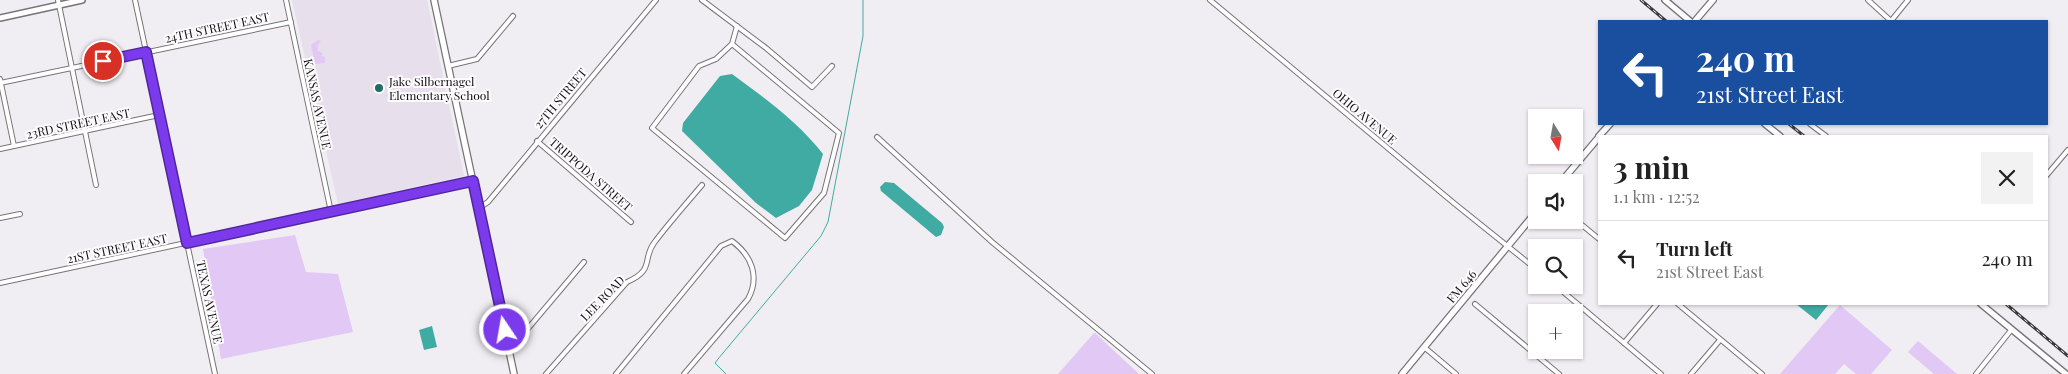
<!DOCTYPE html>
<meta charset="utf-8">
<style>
body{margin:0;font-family:"Playfair Display",serif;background:#f2f2f2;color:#222;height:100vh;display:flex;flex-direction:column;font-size:19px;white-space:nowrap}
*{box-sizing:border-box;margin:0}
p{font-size:16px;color:#767676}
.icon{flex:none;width:28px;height:28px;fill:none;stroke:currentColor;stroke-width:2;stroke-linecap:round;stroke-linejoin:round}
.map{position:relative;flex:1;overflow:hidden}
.side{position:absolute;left:1598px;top:135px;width:450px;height:170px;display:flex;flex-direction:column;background:#fff;border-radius:0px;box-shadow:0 1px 4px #0004}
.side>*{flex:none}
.top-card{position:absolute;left:1598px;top:20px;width:450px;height:105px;border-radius:0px;box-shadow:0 1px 4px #0004;background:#1a4fa0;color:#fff;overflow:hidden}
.needle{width:32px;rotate:169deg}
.buttons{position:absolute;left:1528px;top:109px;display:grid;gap:10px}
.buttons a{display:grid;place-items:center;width:55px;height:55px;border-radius:0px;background:#fff;box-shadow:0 1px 4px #0004;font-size:25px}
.pin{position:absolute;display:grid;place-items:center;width:42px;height:42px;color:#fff;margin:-21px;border:2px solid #fff;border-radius:50%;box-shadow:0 1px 5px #0007}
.me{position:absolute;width:55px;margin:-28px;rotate:348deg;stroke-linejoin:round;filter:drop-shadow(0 0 4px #0008)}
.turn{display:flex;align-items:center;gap:18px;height:105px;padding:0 15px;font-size:22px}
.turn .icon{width:65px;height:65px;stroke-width:2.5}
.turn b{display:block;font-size:35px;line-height:42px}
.round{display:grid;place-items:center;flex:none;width:52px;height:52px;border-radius:0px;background:#f2f2f2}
.summary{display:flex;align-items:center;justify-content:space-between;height:85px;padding:0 15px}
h1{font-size:30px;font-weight:700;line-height:38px}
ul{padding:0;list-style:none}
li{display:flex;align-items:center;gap:15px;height:75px;padding:0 15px;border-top:1px solid #e0e0e0}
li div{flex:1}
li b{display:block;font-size:19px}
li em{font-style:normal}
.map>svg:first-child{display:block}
.built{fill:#e7e0ec}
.green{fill:#e2c8f5}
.water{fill:#40aba3}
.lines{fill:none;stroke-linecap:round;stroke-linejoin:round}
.stream{stroke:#40aba3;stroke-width:1}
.minor-casing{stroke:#767478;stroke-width:6}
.tertiary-casing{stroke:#767478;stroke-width:8}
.secondary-casing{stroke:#767478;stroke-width:8}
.minor{stroke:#fff;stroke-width:4}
.tertiary{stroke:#fff;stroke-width:5}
.secondary{stroke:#fff;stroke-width:5.5}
.rail-casing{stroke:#3a393b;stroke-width:3}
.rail{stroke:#fefcfe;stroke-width:1;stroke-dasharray:4;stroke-linecap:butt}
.route-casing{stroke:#51269a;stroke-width:12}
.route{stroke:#7c3aed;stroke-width:9}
.poi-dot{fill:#216b66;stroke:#fefcfe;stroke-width:2}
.labels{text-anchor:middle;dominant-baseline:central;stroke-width:4;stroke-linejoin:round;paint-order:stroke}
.street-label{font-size:12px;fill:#0e0d0f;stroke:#fefcfe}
.poi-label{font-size:12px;fill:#0e0d0f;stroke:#fefcfe;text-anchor:start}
</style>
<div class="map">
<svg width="2068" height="374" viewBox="0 0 2068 374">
<rect width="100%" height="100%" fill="#f1eef3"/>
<polygon class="built" points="292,0 427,0 464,176 338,204"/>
<g class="green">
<polygon points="318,40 321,41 318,45 318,51 323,53 321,56 325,57 325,63 315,64 311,45"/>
<polygon points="295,235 306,272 338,274 353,332 221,359 203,249"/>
<polygon points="1840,305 1892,350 1871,374 1856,374 1844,364 1835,374 1780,374"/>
<polygon points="1094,333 1095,333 1139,374 1058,374"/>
<polygon points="1918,341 1957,374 1934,374 1908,352"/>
</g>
<g class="water">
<path d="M732 74C766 99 797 121 823 154L812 190 799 206 776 218 756 203 682 131 683 123 720 76Z"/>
<polygon points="885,182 894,183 942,223 944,227 941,235 936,237 881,191 880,187"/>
<polygon points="1796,304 1829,304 1816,320"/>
<polygon points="432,326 437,347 424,350 419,330"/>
</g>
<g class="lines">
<polyline class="stream" points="726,374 715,363 718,359 821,236 828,222 863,36 863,0"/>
<g class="minor-casing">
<g id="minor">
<polyline points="58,0 96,185"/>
<polyline points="135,0 215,374"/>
<polyline points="286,0 331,212"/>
<polyline points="702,0 766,48 812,87 832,66"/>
<polyline points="1210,0 1455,204 1536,269"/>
<polyline points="1868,0 1891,21"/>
<polyline points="1891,21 1908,0"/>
<polyline points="732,44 716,59 699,66 652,128 785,238 824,193 839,133 732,44 737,26"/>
<polyline points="448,66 477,59 513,16"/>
<polyline points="0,79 14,146"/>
<polyline points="0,83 291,22"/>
<polyline points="1810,124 1826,136"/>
<polyline points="877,137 992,242 1152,374"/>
<polyline points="537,141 631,222"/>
<polyline points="0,149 159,115"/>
<polyline points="2046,176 2068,150"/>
<polyline points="479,208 488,202 656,0"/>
<polyline points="0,218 20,214"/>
<polyline points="1576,220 1599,239"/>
<polyline points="0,283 473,181"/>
<polyline points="1555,285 1661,374"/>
<polyline points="1475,304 1559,374"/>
<polyline points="1678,304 1762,374"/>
<polyline points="1624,343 1657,304"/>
<polyline points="1424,347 1456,374"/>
<polyline points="509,351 584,262"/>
<path d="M546 374 627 282C655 270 642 259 654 243 669 223 686 204 702 185"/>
<path d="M616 374 721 246 732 241C752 256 760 277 748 299L684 374"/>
<polyline points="1691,374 1720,340"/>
<polyline points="1976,374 2012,329"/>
</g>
</g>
<g class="tertiary-casing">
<g id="tertiary">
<polyline points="1665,0 1690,21"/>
<polyline points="0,18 82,0"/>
<polyline points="1765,124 1780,136"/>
<polyline points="1981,304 2066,374"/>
</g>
</g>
<g class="secondary-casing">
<g id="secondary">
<polyline points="434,0 514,374"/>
<polyline points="1695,21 1713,0"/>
<polyline points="1599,136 1610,124"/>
<polyline points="1561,182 1599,137"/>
<polyline points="1402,374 1536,212"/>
</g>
</g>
<use href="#minor" class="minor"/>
<use href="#tertiary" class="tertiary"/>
<use href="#secondary" class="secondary"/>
<g class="rail-casing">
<g id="rail">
<polyline points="1641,0 1666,21"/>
<polyline points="1789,124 1804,136"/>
<polyline points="2006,304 2068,356"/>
</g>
</g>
<use href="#rail" class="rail"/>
</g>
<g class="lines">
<g class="route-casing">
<polyline id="route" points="103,61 146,52 187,243 473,181 505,330"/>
</g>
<use href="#route" class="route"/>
</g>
<circle class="poi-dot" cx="379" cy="88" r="5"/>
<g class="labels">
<g class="street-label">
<text transform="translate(217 27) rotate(-12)">24TH STREET EAST</text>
<text transform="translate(560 98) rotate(-50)">27TH STREET</text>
<text transform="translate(318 104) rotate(78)">KANSAS AVENUE</text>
<text transform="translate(1365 116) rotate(40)">OHIO AVENUE</text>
<text transform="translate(78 123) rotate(-12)">23RD STREET EAST</text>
<text transform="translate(591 174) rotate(41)">TRIPPODA STREET</text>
<text transform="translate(117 248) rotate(-12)">21ST STREET EAST</text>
<text transform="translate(1461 286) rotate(-50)">FM 646</text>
<text transform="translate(602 298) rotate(-46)">LEE ROAD</text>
<text transform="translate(210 302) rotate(78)">TEXAS AVENUE</text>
</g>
<g class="poi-label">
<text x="389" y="81">Jake Silbernagel<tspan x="389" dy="14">Elementary School</tspan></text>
</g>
</g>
</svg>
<div class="buttons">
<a><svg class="needle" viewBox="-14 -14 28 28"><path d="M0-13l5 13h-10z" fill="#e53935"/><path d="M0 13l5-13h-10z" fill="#767676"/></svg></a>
<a><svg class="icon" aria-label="sound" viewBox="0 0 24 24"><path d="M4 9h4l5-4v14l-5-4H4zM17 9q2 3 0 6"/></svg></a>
<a><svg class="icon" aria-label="search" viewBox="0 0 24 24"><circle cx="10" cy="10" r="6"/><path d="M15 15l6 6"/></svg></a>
<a>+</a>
</div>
<div class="pin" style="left:103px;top:61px;background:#d93025"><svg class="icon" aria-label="arrive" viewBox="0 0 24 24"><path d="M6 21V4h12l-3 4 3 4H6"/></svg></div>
<svg class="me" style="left:505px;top:330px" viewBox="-20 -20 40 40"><circle r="17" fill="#7c3aed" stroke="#fff" stroke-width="3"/><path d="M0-11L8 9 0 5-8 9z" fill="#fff"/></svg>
<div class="top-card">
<div class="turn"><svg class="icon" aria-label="left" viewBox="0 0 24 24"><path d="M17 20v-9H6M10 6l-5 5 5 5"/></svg><div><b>240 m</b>21st Street East</div></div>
</div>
<section class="side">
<div class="summary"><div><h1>3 min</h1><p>1.1 km · 12:52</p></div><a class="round"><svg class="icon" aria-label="close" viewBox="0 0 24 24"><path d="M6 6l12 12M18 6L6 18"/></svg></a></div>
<ul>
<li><svg class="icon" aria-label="left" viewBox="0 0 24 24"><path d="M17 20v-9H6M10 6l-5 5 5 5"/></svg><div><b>Turn left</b><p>21st Street East</p></div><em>240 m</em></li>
</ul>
</section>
</div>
